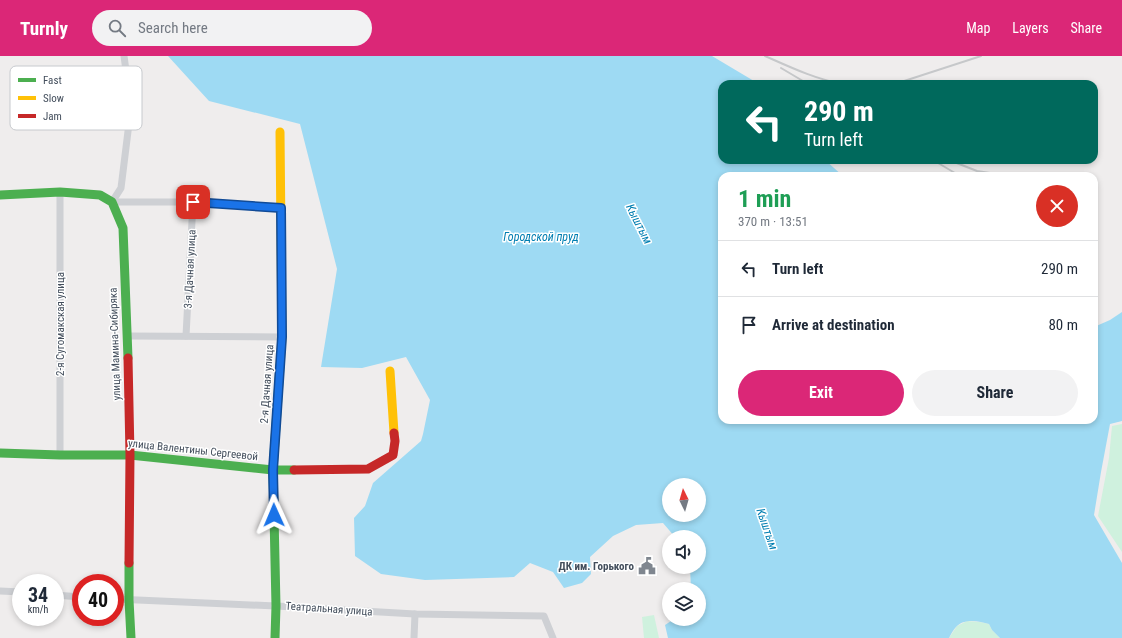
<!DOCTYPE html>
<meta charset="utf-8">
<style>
body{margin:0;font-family:"Roboto Condensed",sans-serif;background:#f2f2f3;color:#1f2937;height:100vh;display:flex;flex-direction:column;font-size:15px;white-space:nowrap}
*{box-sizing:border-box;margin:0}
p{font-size:13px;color:#747a83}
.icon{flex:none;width:22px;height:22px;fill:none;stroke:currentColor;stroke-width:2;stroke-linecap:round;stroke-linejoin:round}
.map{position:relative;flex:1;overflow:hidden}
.details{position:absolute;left:718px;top:116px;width:380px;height:252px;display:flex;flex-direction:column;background:#fff;border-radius:12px;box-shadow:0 2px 6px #0003}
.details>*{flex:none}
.top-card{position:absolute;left:718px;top:24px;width:380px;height:84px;border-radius:12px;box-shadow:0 2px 6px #0003;background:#00695c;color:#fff;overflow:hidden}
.needle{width:26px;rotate:355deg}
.fabs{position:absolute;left:662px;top:422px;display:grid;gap:8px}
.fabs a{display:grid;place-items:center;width:44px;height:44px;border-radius:50%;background:#fff;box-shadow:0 2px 6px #0003;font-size:20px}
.speed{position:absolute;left:12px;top:518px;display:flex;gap:8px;font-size:20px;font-weight:700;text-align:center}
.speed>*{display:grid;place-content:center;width:52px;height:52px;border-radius:50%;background:#fff;box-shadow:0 2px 6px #0003;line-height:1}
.speed small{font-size:10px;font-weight:400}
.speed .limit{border:6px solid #d22;background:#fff;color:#111}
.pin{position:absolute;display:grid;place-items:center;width:34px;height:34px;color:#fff;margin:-17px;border-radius:8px;box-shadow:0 2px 6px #0006}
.me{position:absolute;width:44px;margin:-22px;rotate:359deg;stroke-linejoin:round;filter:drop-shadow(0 0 3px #0008)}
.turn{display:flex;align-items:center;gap:14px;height:84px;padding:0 20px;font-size:18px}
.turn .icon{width:52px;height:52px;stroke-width:2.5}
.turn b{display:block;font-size:28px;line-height:34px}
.round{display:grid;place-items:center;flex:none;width:42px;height:42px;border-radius:21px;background:#f2f2f3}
.headline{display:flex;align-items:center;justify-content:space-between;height:68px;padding:0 20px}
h1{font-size:24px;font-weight:700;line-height:30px;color:#1e9e55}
.primary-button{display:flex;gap:8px;margin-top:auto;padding:8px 20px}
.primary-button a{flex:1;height:46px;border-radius:24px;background:#db2777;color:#fff;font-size:16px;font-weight:700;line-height:46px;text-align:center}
.primary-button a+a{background:#f2f2f3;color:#1f2937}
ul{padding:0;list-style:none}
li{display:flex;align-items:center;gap:12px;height:56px;padding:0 20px;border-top:1px solid #e0e1e3}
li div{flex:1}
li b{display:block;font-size:15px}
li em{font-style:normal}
header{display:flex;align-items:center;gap:24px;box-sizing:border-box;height:56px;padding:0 20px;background:#db2777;color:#fff}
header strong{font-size:19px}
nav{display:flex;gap:22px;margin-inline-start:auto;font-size:14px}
.search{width:280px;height:36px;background:#f2f2f3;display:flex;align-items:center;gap:10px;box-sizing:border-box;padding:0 14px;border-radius:22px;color:#747a83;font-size:15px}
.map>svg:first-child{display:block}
.green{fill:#cff1de}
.water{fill:#9edaf3;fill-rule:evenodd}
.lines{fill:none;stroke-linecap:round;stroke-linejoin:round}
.street{stroke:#ced0d4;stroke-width:7}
.fast{stroke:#4caf50;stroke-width:9}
.slow{stroke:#ffc107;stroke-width:9}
.jam{stroke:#c62828;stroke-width:9}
.rail{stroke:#c6c8ca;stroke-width:2}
.route-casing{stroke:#114b97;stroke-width:10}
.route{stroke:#1a73e8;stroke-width:7}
.labels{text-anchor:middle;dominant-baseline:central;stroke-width:3;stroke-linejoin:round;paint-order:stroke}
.street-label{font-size:11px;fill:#434e5c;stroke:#fff}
.poi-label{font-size:11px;font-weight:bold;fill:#434e5c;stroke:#fff;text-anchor:end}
.water-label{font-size:12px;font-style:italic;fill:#007eb1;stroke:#fff}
.key{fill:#fff;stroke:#c7cace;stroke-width:1}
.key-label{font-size:11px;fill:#434e5c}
</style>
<header>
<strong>Turnly</strong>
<div class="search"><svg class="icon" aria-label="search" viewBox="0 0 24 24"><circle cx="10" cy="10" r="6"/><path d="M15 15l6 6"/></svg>Search here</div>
<nav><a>Map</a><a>Layers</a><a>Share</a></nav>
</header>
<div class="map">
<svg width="1122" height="582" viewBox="0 0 1122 582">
<rect width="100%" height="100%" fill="#efeded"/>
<g class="green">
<polygon points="1122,368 1122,496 1098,460 1109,402 1112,370"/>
<polygon points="654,559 659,582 644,582 642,561"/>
<polygon points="967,565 980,566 989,568 992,574 1000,582 949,582 957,570"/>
</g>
<path class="water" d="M168 0H712L759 28H722V104H825L843 120H722V364H1094V271L1110 264 1122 256V365L1110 368 1101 416 1094 459 1122 507V582H1000L992 574 989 568C979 565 964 562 956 571 953 574 951 578 949 582H668L665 569 674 563H699V533H691L690 511H699V481H675L663 467 636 469 613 480 590 501 591 518 582 527 564 532 553 516 530 507 514 521 425 524 381 518 355 500 354 462 365 450 373 427 421 385 423 378 430 344 406 301 362 312 321 311 337 213 300 68 209 45ZM669 429H699V459H669Z"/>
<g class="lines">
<g class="street">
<polyline points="60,136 60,399"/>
<polyline points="112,146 193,146 281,152"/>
<polyline points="112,146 121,132 131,51 124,0"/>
<polyline points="128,280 282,281"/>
<polyline points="186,280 193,146"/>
<polyline points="0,535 21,536"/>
<polyline points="55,539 81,541"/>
<polyline points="115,543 276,550 415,558 544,560 553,582"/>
<polyline points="414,582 415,558"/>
</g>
<g class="fast">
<polyline points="0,139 60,136 100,139 112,146 123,172 128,302"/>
<polyline points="0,397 60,399 130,399 273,414 294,414"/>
<polyline points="129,507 129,544 131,582"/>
<polyline points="275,582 276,550 273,414 280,310"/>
</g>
<g class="slow">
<polyline points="280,76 282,281 280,310"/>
<polyline points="390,315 394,377"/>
</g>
<g class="jam">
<polyline points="128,302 130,399 129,507"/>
<polyline points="294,414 368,413 393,399 395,385 394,377"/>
</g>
<g class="rail">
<path d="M765 0C790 11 815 23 842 28"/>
<polyline points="781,12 808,28"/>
<polyline points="885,28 898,27 981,0"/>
<polyline points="933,104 960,120"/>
<polyline points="949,104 977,115 990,117"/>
</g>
</g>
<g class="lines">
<g class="route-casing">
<polyline id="route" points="193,146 281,152 282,281 273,414 274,459"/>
</g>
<use href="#route" class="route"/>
</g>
<defs>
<g id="civic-bare" transform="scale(1.38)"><path d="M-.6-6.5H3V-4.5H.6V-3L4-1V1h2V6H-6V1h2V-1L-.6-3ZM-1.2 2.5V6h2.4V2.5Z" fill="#7f868f" stroke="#fff" stroke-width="2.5" paint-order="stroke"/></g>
</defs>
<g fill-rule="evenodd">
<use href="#civic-bare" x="647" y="510"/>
</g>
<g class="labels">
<g class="street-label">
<text transform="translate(190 213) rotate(-87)">3-я Дачная улица</text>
<text transform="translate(60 268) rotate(-90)">2-я Сугомакская улица</text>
<text transform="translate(115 288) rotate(-92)">улица Мамина-Сибиряка</text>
<text transform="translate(267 328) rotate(-86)">2-я Дачная улица</text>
<text transform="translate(193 394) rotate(6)">улица Валентины Сергеевой</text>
<text transform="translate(329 553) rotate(4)">Театральная улица</text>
</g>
<g class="poi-label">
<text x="634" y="510">ДК им. Горького</text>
</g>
<g class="water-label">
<text transform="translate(639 168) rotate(63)">Кыштым</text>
<text x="541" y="181">Городской пруд</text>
<text transform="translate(767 473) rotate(71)">Кыштым</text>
</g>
</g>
<rect x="10" y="10" width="132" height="64" rx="6" class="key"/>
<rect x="18" y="22" width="18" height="4" fill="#4caf50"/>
<rect x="18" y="40" width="18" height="4" fill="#ffc107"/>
<rect x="18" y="58" width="18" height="4" fill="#c62828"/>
<g class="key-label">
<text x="43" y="28">Fast</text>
<text x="43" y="46">Slow</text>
<text x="43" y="64">Jam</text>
</g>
</svg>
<div class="fabs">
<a><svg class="needle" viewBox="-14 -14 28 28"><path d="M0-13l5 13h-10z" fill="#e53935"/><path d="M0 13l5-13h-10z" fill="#747a83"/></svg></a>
<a><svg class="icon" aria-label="sound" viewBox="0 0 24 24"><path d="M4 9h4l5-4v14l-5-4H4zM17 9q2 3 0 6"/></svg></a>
<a><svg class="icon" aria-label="layers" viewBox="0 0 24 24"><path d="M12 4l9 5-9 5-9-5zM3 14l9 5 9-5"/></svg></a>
</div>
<div class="speed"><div>34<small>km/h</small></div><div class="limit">40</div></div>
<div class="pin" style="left:193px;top:146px;background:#d93025"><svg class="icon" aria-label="arrive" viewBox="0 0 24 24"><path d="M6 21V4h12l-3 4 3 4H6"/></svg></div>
<svg class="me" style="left:274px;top:459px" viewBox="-20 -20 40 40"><path d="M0-17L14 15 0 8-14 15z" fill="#1a73e8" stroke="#fff" stroke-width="4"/></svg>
<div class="top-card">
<div class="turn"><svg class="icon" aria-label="left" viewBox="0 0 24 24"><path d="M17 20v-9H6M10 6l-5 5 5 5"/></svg><div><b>290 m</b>Turn left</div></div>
</div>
<section class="details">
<div class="headline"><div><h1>1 min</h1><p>370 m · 13:51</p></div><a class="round" style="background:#d93025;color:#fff"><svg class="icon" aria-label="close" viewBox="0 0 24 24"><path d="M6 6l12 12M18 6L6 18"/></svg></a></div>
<ul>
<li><svg class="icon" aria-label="left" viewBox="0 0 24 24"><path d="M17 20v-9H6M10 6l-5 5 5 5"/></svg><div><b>Turn left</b></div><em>290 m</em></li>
<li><svg class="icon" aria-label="arrive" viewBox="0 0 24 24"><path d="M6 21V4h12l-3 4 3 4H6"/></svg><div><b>Arrive at destination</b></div><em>80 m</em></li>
</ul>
<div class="primary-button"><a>Exit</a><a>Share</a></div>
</section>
</div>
